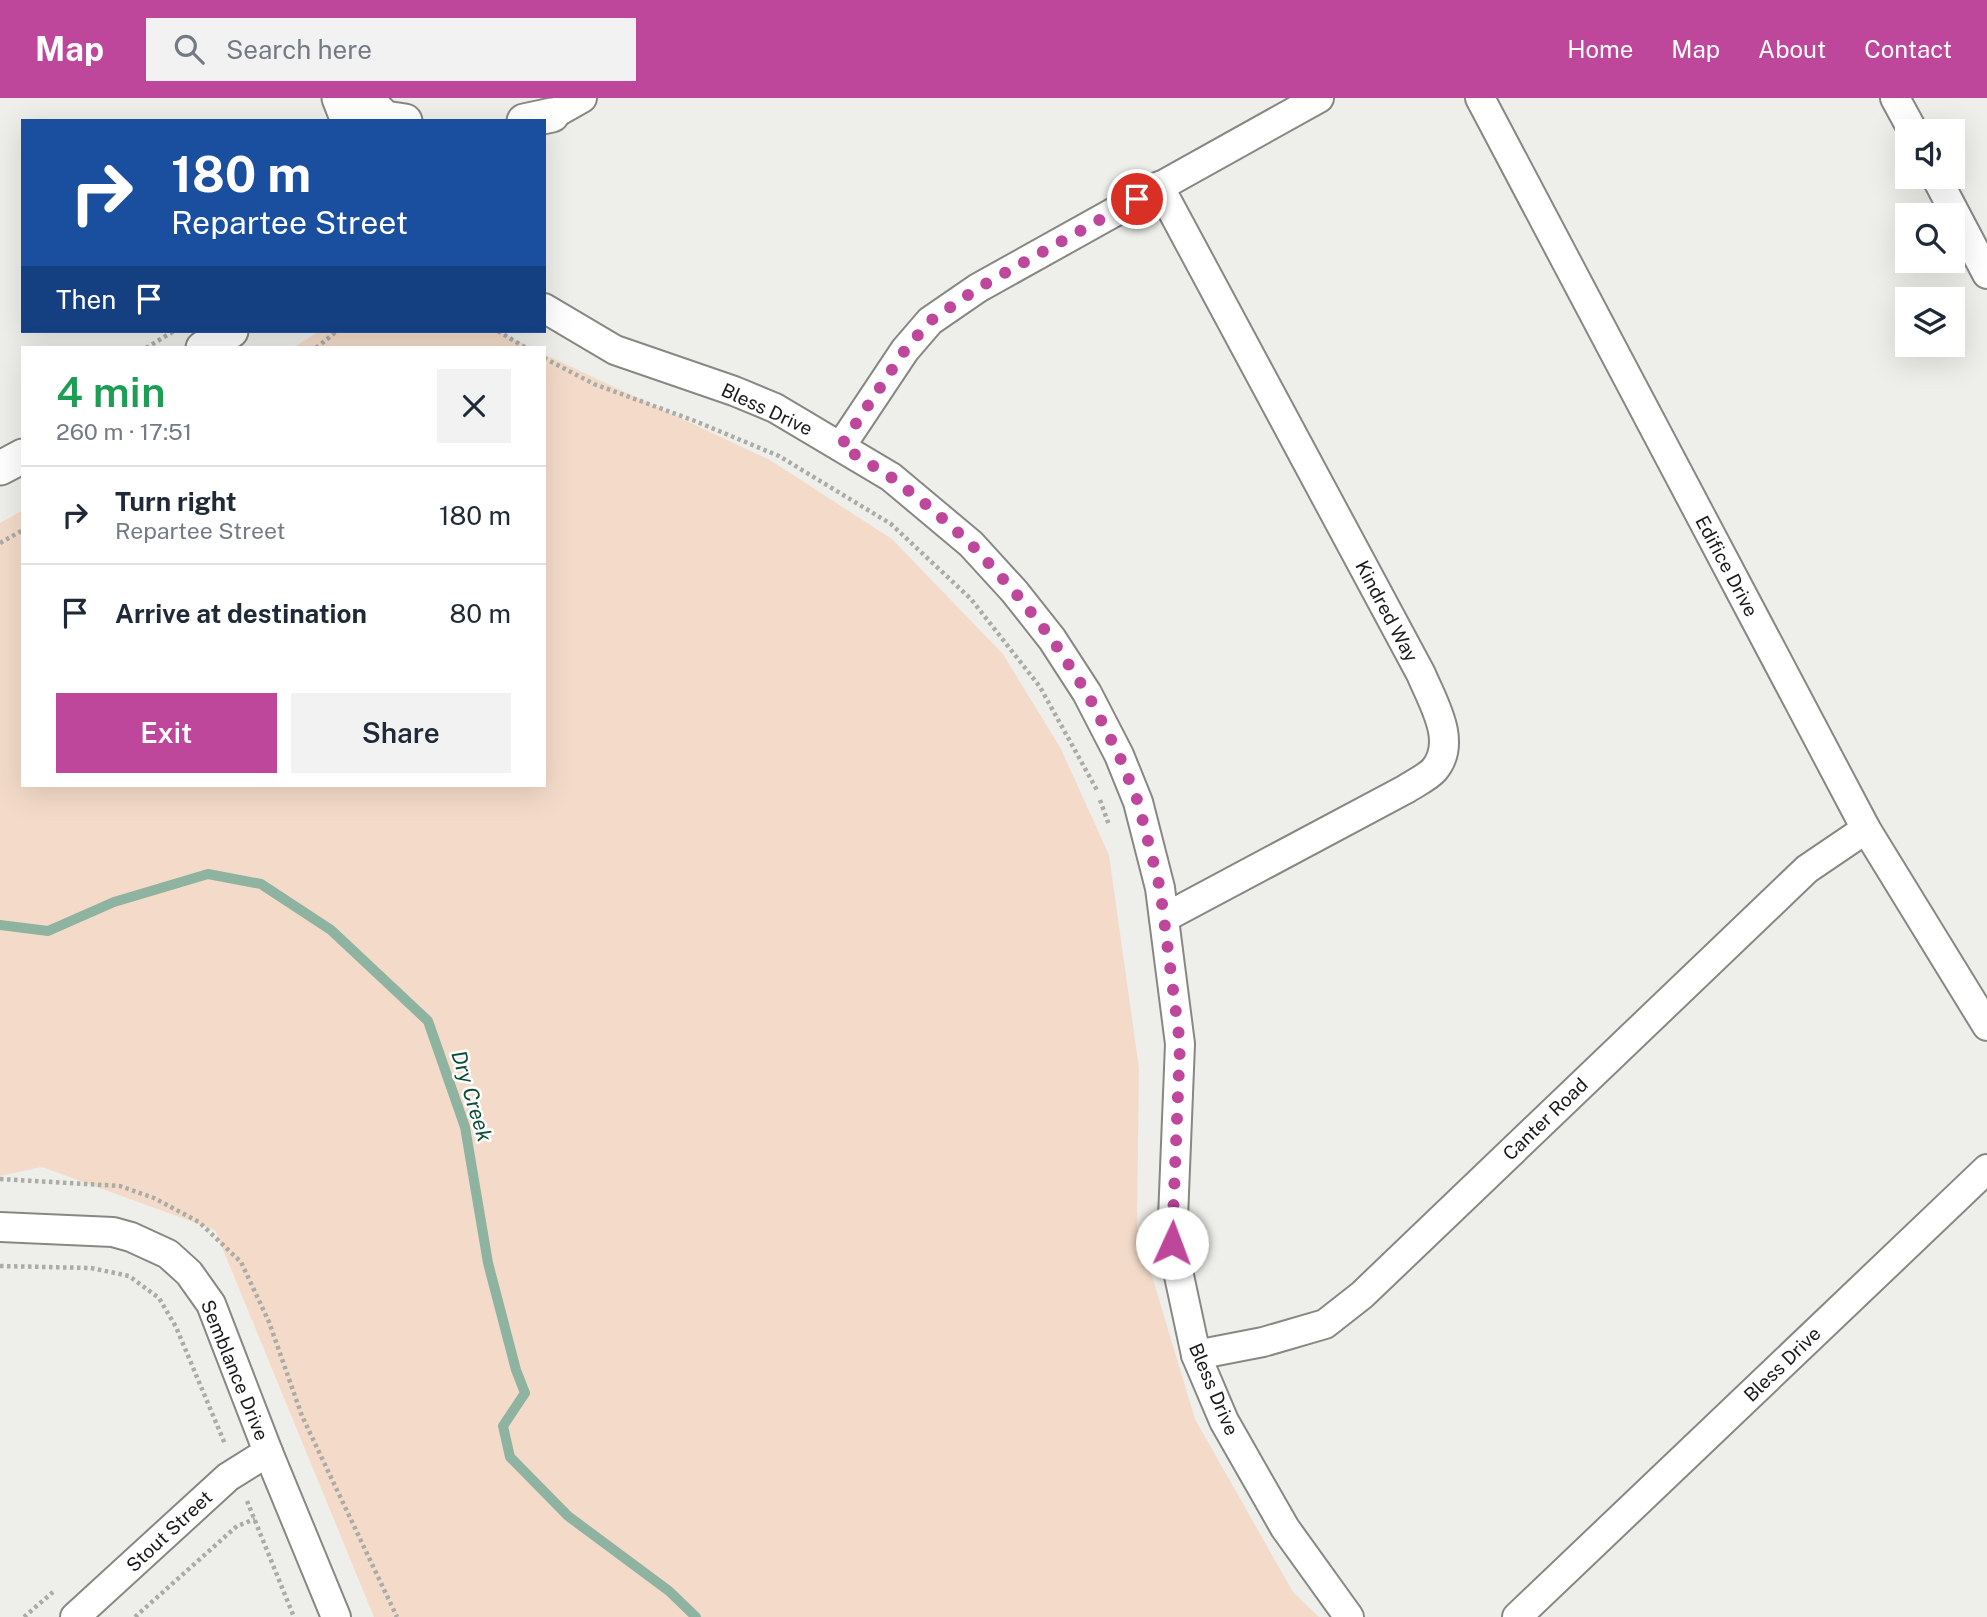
<!DOCTYPE html>
<meta charset="utf-8">
<style>
body{margin:0;font-family:"Public Sans",sans-serif;background:#f2f2f3;color:#1f2937;height:100vh;display:flex;flex-direction:column;font-size:26px;white-space:nowrap}
*{box-sizing:border-box;margin:0}
p{font-size:23px;color:#747a83}
.icon{flex:none;width:38px;height:38px;fill:none;stroke:currentColor;stroke-width:2;stroke-linecap:round;stroke-linejoin:round}
.map{position:relative;flex:1;overflow:hidden}
.sheet{position:absolute;left:21px;top:248px;width:525px;height:441px;display:flex;flex-direction:column;background:#fff;border-radius:0px;box-shadow:0 7px 28px #0002}
.sheet>*{flex:none}
.banner{position:absolute;left:21px;top:21px;width:525px;height:214px;border-radius:0px;box-shadow:0 7px 28px #0002;background:#1a4fa0;color:#fff;overflow:hidden}
.buttons{position:absolute;left:1895px;top:21px;display:grid;gap:14px}
.buttons a{display:grid;place-items:center;width:70px;height:70px;border-radius:0px;background:#fff;box-shadow:0 7px 28px #0002;font-size:35px}
.pin{position:absolute;display:grid;place-items:center;width:60px;height:60px;color:#fff;margin:-30px;border:4px solid #fff;border-radius:50%;box-shadow:0 2px 7px #0007}
.me{position:absolute;width:77px;margin:-38px;rotate:2deg;stroke-linejoin:round;filter:drop-shadow(0 0 5px #0008)}
.turn{display:flex;align-items:center;gap:24px;height:147px;padding:0 35px;font-size:32px}
.turn .icon{width:91px;height:91px;stroke-width:2.5}
.turn b{display:block;font-size:49px;line-height:60px}
.then{display:flex;align-items:center;height:66px;padding:0 35px;background:#0003;gap:14px;font-size:26px}
.round{display:grid;place-items:center;flex:none;width:74px;height:74px;border-radius:0px;background:#f2f2f3}
.head{display:flex;align-items:center;justify-content:space-between;height:119px;padding:0 35px}
h1{font-size:42px;font-weight:600;line-height:52px;color:#1e9e55}
.action{display:flex;gap:14px;margin-top:auto;padding:14px 35px}
.action a{flex:1;height:80px;border-radius:0px;background:#be469b;color:#fff;font-size:28px;font-weight:600;line-height:80px;text-align:center}
.action a+a{background:#f2f2f3;color:#1f2937}
ul{padding:0;list-style:none}
li{display:flex;align-items:center;gap:21px;height:98px;padding:0 35px;border-top:2px solid #e0e1e3}
li div{flex:1}
li b{display:block;font-size:26px}
li em{font-style:normal}
header{display:flex;align-items:center;gap:42px;box-sizing:border-box;height:98px;padding:0 35px;background:#be469b;color:#fff}
header strong{font-size:33px}
nav{display:flex;gap:38px;margin-inline-start:auto;font-size:24px}
.search{width:490px;height:63px;background:#f2f2f3;display:flex;align-items:center;gap:18px;box-sizing:border-box;padding:0 24px;border-radius:0px;color:#747a83;font-size:26px}
.map>svg:first-child{display:block}
.green{fill:#f4dbc9}
.lines{fill:none;stroke-linecap:round;stroke-linejoin:round}
.stream{stroke:#8fb3a1;stroke-width:10}
.minor-casing{stroke:#878883;stroke-width:32}
.tertiary-casing{stroke:#878883;stroke-width:37}
.path{stroke:#ababa7;stroke-width:4.5;stroke-dasharray:3.5 3.5;stroke-linecap:butt}
.minor{stroke:#fff;stroke-width:28}
.tertiary{stroke:#fff;stroke-width:33}
.route{stroke:#be469b;stroke-width:12;stroke-dasharray:0 21.6}
.labels{text-anchor:middle;dominant-baseline:central;stroke-width:5;stroke-linejoin:round;paint-order:stroke}
.street-label{font-size:19px;fill:#1a1a18;stroke:#fff}
.water-label{font-size:21px;font-style:italic;fill:#094e36;stroke:#fff}
</style>
<header>
<strong>Map</strong>
<div class="search"><svg class="icon" aria-label="search" viewBox="0 0 24 24"><circle cx="10" cy="10" r="6"/><path d="M15 15l6 6"/></svg>Search here</div>
<nav><a>Home</a><a>Map</a><a>About</a><a>Contact</a></nav>
</header>
<div class="map">
<svg width="1987" height="1519" viewBox="0 0 1987 1519">
<rect width="100%" height="100%" fill="#eeefea"/>
<g class="green">
<polygon points="319,233 498,233 532,250 293,250"/>
<polygon points="544,256 770,362 892,441 1003,556 1061,651 1109,757 1139,970 1137,1128 1195,1321 1293,1494 1319,1519 374,1519 215,1132 42,1069 0,1078 0,425 23,412 23,688 544,688"/>
</g>
<g class="lines">
<polyline class="stream" points="0,827 48,833 114,804 208,776 261,786 331,832 428,923 465,1029 488,1165 516,1272 525,1295 503,1328 510,1359 568,1418 669,1493 696,1519"/>
<g class="minor-casing">
<g id="minor">
<polyline points="1480,0 1866,731 1987,928"/>
<polyline points="1895,0 1913,33"/>
<polyline points="552,17 582,0"/>
<polyline points="1936,79 1987,176"/>
<path d="M1159 88 1421 576C1433 605 1458 644 1434 672 1428 679 1415 685 1406 691L1164 820"/>
<polyline points="544,210 615,252 734,293 775,310 891,379 971,446 1014,493 1052,541 1087,595 1119,657 1138,704 1160,790 1180,946 1172,1145 1196,1257 1224,1323 1285,1430 1349,1519"/>
<polyline points="841,348 905,252 930,223 978,190 1319,0"/>
<polyline points="0,1129 113,1134 131,1139 168,1156 189,1175 211,1206 268,1354 336,1519"/>
<polyline points="1196,1257 1263,1244 1325,1226 1362,1197 1807,771 1866,731"/>
<polyline points="75,1519 228,1379 268,1354"/>
<polyline points="1517,1519 1987,1071"/>
</g>
</g>
<g class="tertiary-casing">
<g id="tertiary">
<polyline points="339,0 348,23"/>
<polyline points="365,0 385,20 405,23"/>
<polyline points="524,23 552,17"/>
<polyline points="203,250 231,233"/>
<polyline points="0,370 23,358"/>
</g>
</g>
<g class="path">
<polyline points="498,233 526,250"/>
<polyline points="146,250 174,233"/>
<polyline points="316,250 337,233"/>
<polyline points="544,260 594,286 695,323 779,358 891,426 971,501 1040,589 1098,694"/>
<polyline points="0,445 23,432"/>
<polyline points="1100,702 1109,727"/>
<polyline points="0,1081 120,1088 154,1100 199,1124 241,1164 269,1224 302,1318 397,1519"/>
<polyline points="0,1168 91,1170 129,1178 159,1200 176,1229 225,1346"/>
<polyline points="247,1403 294,1519"/>
<polyline points="24,1519 53,1494"/>
<polyline points="135,1519 237,1428 255,1421"/>
</g>
<use href="#minor" class="minor"/>
<use href="#tertiary" class="tertiary"/>
</g>
<g class="lines">
<polyline class="route" points="1137,101 978,190 930,223 905,252 841,348 891,379 933,412 971,446 1014,493 1052,541 1087,595 1119,657 1138,704 1160,790 1180,946 1172,1145"/>
</g>
<g class="labels">
<g class="street-label">
<text transform="translate(767 311) rotate(25)">Bless Drive</text>
<text transform="translate(1727 468) rotate(62)">Edifice Drive</text>
<text transform="translate(1387 513) rotate(62)">Kindred Way</text>
<text transform="translate(1545 1021) rotate(-44)">Canter Road</text>
<text transform="translate(1782 1266) rotate(-44)">Bless Drive</text>
<text transform="translate(235 1272) rotate(68)">Semblance Drive</text>
<text transform="translate(1214 1291) rotate(67)">Bless Drive</text>
<text transform="translate(169 1433) rotate(-43)">Stout Street</text>
</g>
<g class="water-label">
<text transform="translate(472 998) rotate(73)">Dry Creek</text>
</g>
</g>
</svg>
<div class="buttons">
<a><svg class="icon" aria-label="sound" viewBox="0 0 24 24"><path d="M4 9h4l5-4v14l-5-4H4zM17 9q2 3 0 6"/></svg></a>
<a><svg class="icon" aria-label="search" viewBox="0 0 24 24"><circle cx="10" cy="10" r="6"/><path d="M15 15l6 6"/></svg></a>
<a><svg class="icon" aria-label="layers" viewBox="0 0 24 24"><path d="M12 4l9 5-9 5-9-5zM3 14l9 5 9-5"/></svg></a>
</div>
<div class="pin" style="left:1137px;top:101px;background:#d93025"><svg class="icon" aria-label="arrive" viewBox="0 0 24 24"><path d="M6 21V4h12l-3 4 3 4H6"/></svg></div>
<svg class="me" style="left:1172px;top:1145px" viewBox="-20 -20 40 40"><circle r="19" fill="#fff"/><path d="M0-13L10 11 0 6-10 11z" fill="#be469b"/></svg>
<div class="banner">
<div class="turn"><svg class="icon" aria-label="right" viewBox="0 0 24 24"><path d="M7 20v-9h11M14 6l5 5-5 5"/></svg><div><b>180 m</b>Repartee Street</div></div>
<div class="then">Then<svg class="icon" aria-label="arrive" viewBox="0 0 24 24"><path d="M6 21V4h12l-3 4 3 4H6"/></svg></div>
</div>
<section class="sheet">
<div class="head"><div><h1>4 min</h1><p>260 m · 17:51</p></div><a class="round"><svg class="icon" aria-label="close" viewBox="0 0 24 24"><path d="M6 6l12 12M18 6L6 18"/></svg></a></div>
<ul>
<li><svg class="icon" aria-label="right" viewBox="0 0 24 24"><path d="M7 20v-9h11M14 6l5 5-5 5"/></svg><div><b>Turn right</b><p>Repartee Street</p></div><em>180 m</em></li>
<li><svg class="icon" aria-label="arrive" viewBox="0 0 24 24"><path d="M6 21V4h12l-3 4 3 4H6"/></svg><div><b>Arrive at destination</b></div><em>80 m</em></li>
</ul>
<div class="action"><a>Exit</a><a>Share</a></div>
</section>
</div>
